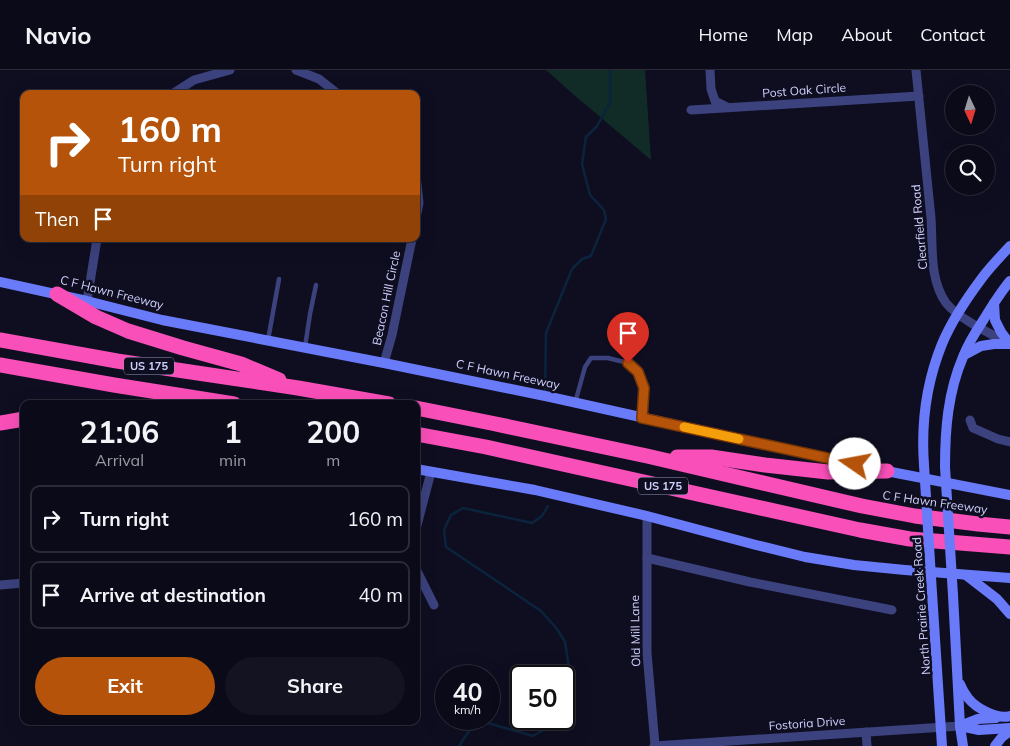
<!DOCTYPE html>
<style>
body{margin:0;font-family:Mulish,sans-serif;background:#141322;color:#f1f3f6;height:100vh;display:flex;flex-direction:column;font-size:19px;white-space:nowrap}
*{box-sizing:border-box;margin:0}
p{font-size:16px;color:#9a9aa2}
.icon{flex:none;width:28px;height:28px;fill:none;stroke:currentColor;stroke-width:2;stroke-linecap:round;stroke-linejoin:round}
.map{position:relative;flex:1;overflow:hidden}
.sheet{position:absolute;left:20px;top:330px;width:400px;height:325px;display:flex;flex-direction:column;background:#0b0a19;border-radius:10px;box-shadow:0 5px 20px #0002,0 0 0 1px #2b2b38}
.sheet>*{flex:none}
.hud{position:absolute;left:20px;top:20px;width:400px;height:152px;border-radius:10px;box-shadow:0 5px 20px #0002,0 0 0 1px #2b2b38;background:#b45309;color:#fff;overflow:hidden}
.needle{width:32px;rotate:176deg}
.controls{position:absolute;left:945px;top:15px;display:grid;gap:10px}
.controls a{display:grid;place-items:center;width:50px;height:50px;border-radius:50%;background:#0b0a19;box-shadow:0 5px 20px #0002,0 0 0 1px #2b2b38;font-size:25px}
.speed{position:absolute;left:435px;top:595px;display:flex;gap:10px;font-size:25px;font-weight:700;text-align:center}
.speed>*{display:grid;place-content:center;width:65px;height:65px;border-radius:50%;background:#0b0a19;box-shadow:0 5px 20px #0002,0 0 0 1px #2b2b38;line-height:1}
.speed small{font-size:12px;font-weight:400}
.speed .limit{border:2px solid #111;border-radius:8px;background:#fff;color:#111}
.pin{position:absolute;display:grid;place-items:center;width:42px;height:42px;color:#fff;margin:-51px -21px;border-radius:50% 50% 50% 0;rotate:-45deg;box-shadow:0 0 5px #0007}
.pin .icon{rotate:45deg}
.me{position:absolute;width:55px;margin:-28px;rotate:282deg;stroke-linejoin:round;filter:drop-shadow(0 0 4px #0008)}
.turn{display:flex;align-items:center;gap:18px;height:105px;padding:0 15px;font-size:22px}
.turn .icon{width:65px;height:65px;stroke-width:2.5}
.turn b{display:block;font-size:35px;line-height:42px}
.then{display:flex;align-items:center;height:48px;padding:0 15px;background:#0003;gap:10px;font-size:19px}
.eta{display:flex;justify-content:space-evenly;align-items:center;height:85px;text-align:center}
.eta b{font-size:30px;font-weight:700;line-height:35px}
.action{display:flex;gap:10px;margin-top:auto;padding:10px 15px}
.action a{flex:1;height:58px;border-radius:30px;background:#b45309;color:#fff;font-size:20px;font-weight:700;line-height:58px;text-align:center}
.action a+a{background:#141322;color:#f1f3f6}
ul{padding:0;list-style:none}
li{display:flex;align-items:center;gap:15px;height:68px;margin:0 10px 8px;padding:0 5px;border:2px solid #2b2b38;border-radius:10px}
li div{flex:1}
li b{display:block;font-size:19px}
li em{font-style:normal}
header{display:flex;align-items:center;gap:30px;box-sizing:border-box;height:70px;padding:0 25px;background:#0b0a19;border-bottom:1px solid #2b2b38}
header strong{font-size:24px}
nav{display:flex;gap:28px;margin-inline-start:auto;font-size:18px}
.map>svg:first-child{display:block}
.green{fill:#112b26}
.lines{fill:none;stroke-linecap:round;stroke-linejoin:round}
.stream{stroke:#0b243d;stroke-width:2.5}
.lane{stroke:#3b427e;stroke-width:4.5}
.street{stroke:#3b427e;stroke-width:9}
.secondary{stroke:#6a7bfa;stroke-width:10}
.highway{stroke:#f94fb8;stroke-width:15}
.secondary-bridge{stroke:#6a7bfa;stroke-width:10}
.route-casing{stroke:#753606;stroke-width:12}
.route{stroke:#b45309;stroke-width:9}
.slow{stroke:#f59e0b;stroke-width:9}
.labels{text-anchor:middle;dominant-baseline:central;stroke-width:5;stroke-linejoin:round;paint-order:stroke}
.shield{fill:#0f0e21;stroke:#9596bb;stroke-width:1}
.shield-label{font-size:11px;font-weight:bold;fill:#cfd1fd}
.street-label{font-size:12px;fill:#cfd1fd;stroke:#0f0e21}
</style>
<header>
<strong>Navio</strong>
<nav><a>Home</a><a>Map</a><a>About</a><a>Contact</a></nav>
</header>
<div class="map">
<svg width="1010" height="676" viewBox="0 0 1010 676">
<rect width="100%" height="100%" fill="#0f0e21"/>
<polygon class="green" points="546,0 645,0 651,90 573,24"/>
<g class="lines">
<g class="stream">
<polyline points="545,321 546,263 572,199 582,189 591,186 606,149 604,140 590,125 582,94 586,67 597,56 610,33 610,0"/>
<polyline points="548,436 542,446 532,453 463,438 451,445 444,460 446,477 541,541 557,559 565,572 569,598 564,629"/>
<polyline points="459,676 471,658 488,653 533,666 547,658 552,649"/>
</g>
<g class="lane">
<polyline points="268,270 279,209"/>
<polyline points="305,277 310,244 316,215"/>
<polyline points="575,333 585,297 591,288 608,288 628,293 638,302 644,318 643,346"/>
</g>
<g class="street">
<polyline points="296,0 319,9 338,24"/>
<polyline points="710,0 711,19 715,31 727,37"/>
<path d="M916 0C921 49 926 99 931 148 933 176 929 209 946 233 959 249 991 264 1010 274"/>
<polyline points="172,24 194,10 230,0"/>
<polyline points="691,40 919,26"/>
<polyline points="416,105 419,133 416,148"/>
<polyline points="87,231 97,169"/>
<polyline points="384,293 392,265 412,169"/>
<polyline points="970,350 973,358 998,369 1010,372"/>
<polyline points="647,446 647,583 655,675"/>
<polyline points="416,459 431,402"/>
<polyline points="647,488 750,512 892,540"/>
<polyline points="416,499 434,535"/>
<polyline points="0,515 24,513"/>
<polyline points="866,662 867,676"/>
<polyline points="654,676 960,656"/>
</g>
<g class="secondary">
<polyline points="0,212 87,231 162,250 384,293 550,327 867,397"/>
<polyline points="994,233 995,250 1001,262 1010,274"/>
<polyline points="964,285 981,276 994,274 1010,274"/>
<path d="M924 395C921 354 927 311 942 274 952 250 967 228 982 208 990 197 1001 186 1010 176"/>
<path d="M945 397C945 359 948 322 963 287 968 274 976 261 984 249 992 236 1000 223 1010 211"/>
<polyline points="416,399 535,420 647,446 756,475 805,487 854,495 905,500 1010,508"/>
<polyline points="881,400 1010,425"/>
<polyline points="966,505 997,529 1010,544"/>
<polyline points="932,523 942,676"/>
<polyline points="953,525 960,656 963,676"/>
<path d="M960 614C962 619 965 624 968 628 976 638 997 650 1010 646"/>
<polyline points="960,656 979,660 1010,658"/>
<polyline points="960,656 978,649 996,648"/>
<polyline points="995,676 1002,667 1010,661"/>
</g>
<g class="highway">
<polyline points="57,224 96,247 128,261 183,278 241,294 279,310"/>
<polyline points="0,270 117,291 298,318 389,334"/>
<polyline points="0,295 114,315 234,334"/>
<polyline points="416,338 491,353 647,386 862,436 915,446 978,454 1010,457"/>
<polyline points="0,353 24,349"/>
<polyline points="416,364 486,377 860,460 910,469 1010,477"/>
<polyline points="677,387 711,387 765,395 828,402 887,401"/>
</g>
<g class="secondary-bridge">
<polyline points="924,395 932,523"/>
<polyline points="945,397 953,525"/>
</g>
</g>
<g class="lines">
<g class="route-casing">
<polyline id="route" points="628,293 638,302 644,318 642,348 855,394"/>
</g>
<use href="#route" class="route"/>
<polyline class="slow" points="684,357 739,369"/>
</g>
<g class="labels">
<g class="shield">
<rect x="124" y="287.5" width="50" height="17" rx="4"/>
<rect x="638" y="407.5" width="50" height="17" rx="4"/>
</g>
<g class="shield-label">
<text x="149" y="296">US 175</text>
<text x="663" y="416">US 175</text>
</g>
<g class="street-label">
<text transform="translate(804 20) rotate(-4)">Post Oak Circle</text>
<text transform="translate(919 157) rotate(-95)">Clearfield Road</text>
<text transform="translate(112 222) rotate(14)">C F Hawn Freeway</text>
<text transform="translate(386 228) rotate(-78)">Beacon Hill Circle</text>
<text transform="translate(508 304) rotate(12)">C F Hawn Freeway</text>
<text transform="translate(935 432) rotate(8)">C F Hawn Freeway</text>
<text transform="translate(921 536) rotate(-94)">North Prairie Creek Road</text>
<text transform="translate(635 561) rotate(-91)">Old Mill Lane</text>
<text transform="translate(807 653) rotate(-4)">Fostoria Drive</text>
</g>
</g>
</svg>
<div class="controls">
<a><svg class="needle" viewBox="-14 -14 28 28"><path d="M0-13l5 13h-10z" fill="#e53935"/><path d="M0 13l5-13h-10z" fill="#9a9aa2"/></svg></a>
<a><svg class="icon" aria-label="search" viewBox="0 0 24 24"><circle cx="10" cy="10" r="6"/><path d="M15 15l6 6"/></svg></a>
</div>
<div class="speed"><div>40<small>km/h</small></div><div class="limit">50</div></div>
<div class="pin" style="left:628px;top:293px;background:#d93025"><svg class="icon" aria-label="arrive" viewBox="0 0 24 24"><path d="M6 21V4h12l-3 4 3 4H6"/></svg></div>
<svg class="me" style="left:855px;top:394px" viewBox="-20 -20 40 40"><circle r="19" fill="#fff"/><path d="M0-13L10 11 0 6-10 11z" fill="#b45309"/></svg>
<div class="hud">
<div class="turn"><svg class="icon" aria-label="right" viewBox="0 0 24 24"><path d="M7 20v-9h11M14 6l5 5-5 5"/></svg><div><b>160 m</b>Turn right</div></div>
<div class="then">Then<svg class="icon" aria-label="arrive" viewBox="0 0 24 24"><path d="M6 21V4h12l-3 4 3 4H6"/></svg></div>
</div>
<section class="sheet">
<div class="eta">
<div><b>21:06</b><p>Arrival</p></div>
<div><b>1</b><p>min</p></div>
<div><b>200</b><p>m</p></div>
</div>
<ul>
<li><svg class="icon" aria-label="right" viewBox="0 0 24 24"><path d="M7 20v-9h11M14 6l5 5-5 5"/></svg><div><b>Turn right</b></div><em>160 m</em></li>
<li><svg class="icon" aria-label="arrive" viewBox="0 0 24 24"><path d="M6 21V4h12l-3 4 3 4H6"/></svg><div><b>Arrive at destination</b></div><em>40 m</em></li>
</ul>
<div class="action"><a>Exit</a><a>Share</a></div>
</section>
</div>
